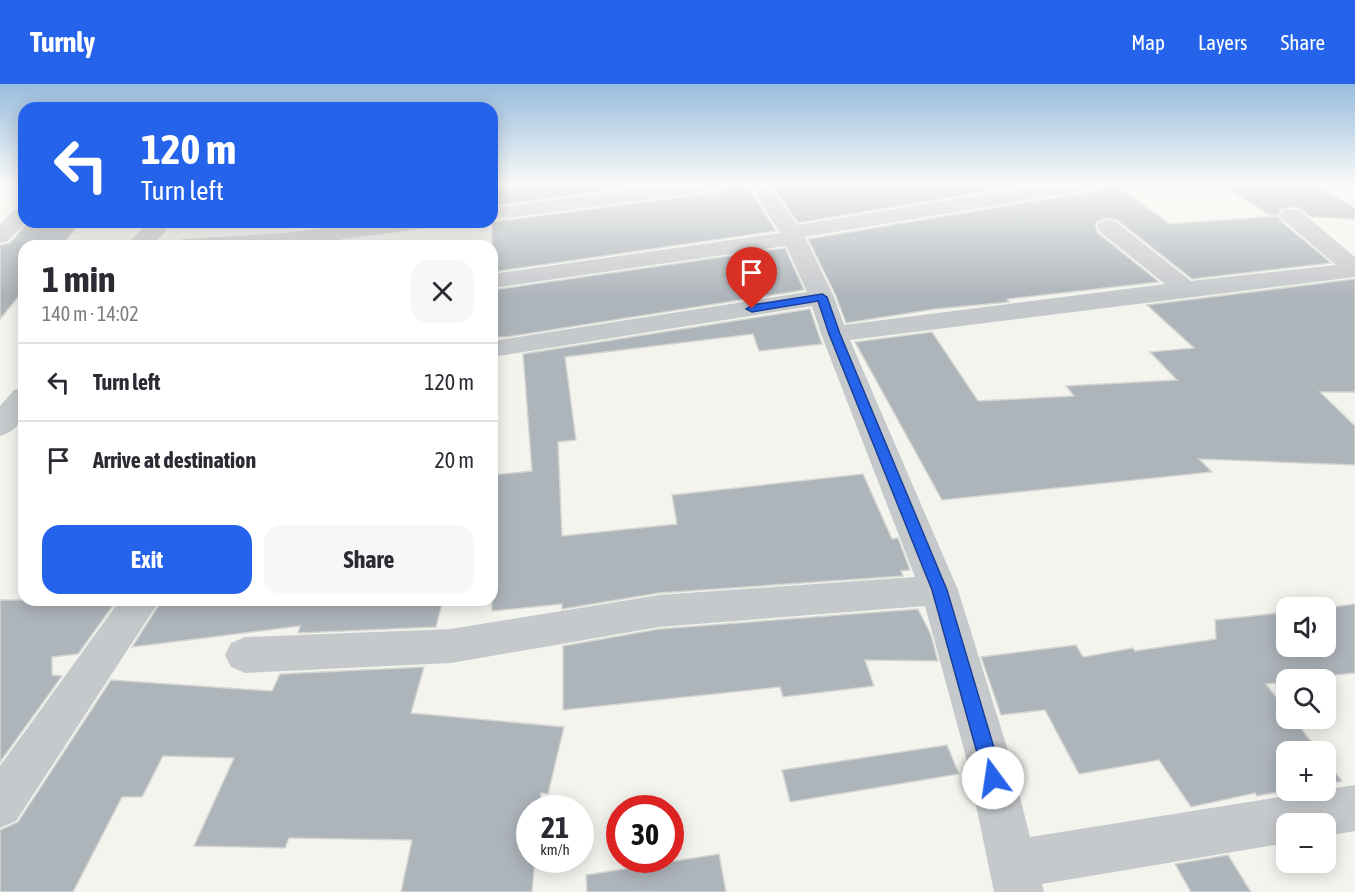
<!DOCTYPE html>
<meta charset="utf-8">
<style>
body{margin:0;font-family:"Asap Condensed",sans-serif;background:#f7f7f7;color:#2b2b33;height:100vh;display:flex;flex-direction:column;font-size:22px;white-space:nowrap}
*{box-sizing:border-box;margin:0}
p{font-size:20px;color:#7c7c81}
.icon{flex:none;width:33px;height:33px;fill:none;stroke:currentColor;stroke-width:2;stroke-linecap:round;stroke-linejoin:round}
.map{position:relative;flex:1;overflow:hidden}
.sheet{position:absolute;left:18px;top:156px;width:480px;height:366px;display:flex;flex-direction:column;background:#fff;border-radius:18px;box-shadow:0 3px 15px #0003}
.sheet>*{flex:none}
.hud{position:absolute;left:18px;top:18px;width:480px;height:126px;border-radius:18px;box-shadow:0 3px 15px #0003;background:#2563eb;color:#fff;overflow:hidden}
.controls{position:absolute;left:1276px;top:513px;display:grid;gap:12px}
.controls a{display:grid;place-items:center;width:60px;height:60px;border-radius:12px;background:#fff;box-shadow:0 3px 15px #0003;font-size:30px}
.speed{position:absolute;left:516px;top:711px;display:flex;gap:12px;font-size:30px;font-weight:700;text-align:center}
.speed>*{display:grid;place-content:center;width:78px;height:78px;border-radius:50%;background:#fff;box-shadow:0 3px 15px #0003;line-height:1}
.speed small{font-size:15px;font-weight:400}
.speed .limit{border:9px solid #d22;background:#fff;color:#111}
.pin{position:absolute;display:grid;place-items:center;width:51px;height:51px;color:#fff;margin:-62px -26px;border-radius:50% 50% 50% 0;rotate:-45deg;box-shadow:0 0 6px #0007}
.pin .icon{rotate:45deg}
.me{position:absolute;width:66px;margin:-33px;rotate:346deg;stroke-linejoin:round;filter:drop-shadow(0 0 4px #0008)}
.turn{display:flex;align-items:center;gap:21px;height:126px;padding:0 24px;font-size:27px}
.turn .icon{width:78px;height:78px;stroke-width:2.5}
.turn b{display:block;font-size:42px;line-height:51px}
.round{display:grid;place-items:center;flex:none;width:63px;height:63px;border-radius:18px;background:#f7f7f7}
.summary{display:flex;align-items:center;justify-content:space-between;height:102px;padding:0 24px}
h1{font-size:36px;font-weight:700;line-height:45px}
.button{display:flex;gap:12px;margin-top:auto;padding:12px 24px}
.button a{flex:1;height:69px;border-radius:18px;background:#2563eb;color:#fff;font-size:24px;font-weight:700;line-height:69px;text-align:center}
.button a+a{background:#f7f7f7;color:#2b2b33}
ul{padding:0;list-style:none}
li{display:flex;align-items:center;gap:18px;height:78px;padding:0 24px;border-top:2px solid #e1e1e2}
li div{flex:1}
li b{display:block;font-size:22px}
li em{font-style:normal}
header{display:flex;align-items:center;gap:36px;box-sizing:border-box;height:84px;padding:0 30px;background:#2563eb;color:#fff}
header strong{font-size:28px}
nav{display:flex;gap:33px;margin-inline-start:auto;font-size:21px}
.map>svg:first-child{display:block}
.building{fill:#adb4ba;stroke:#d5d5d2;stroke-width:1.5}
.lines{fill:none;stroke-linecap:round;stroke-linejoin:round}
.minor{fill:#c6c9cc;fill-rule:evenodd}
.route{fill:#2563eb;stroke:#184099;stroke-width:1.5}
</style>
<header>
<strong>Turnly</strong>
<nav><a>Map</a><a>Layers</a><a>Share</a></nav>
</header>
<div class="map">
<svg width="1355" height="808" viewBox="0 0 1355 808">
<rect width="100%" height="100%" fill="#f4f4ef"/>
<g class="building">
<polygon points="492,100 624,100 625,104 492,122"/>
<polygon points="772,100 1030,100 798,139"/>
<polygon points="1101,100 1114,100 1170,140 1278,132 1282,138 1331,179 1192,195 1117,136 1107,134 1098,137 1095,142 1098,149 1159,198 1007,215 1009,218 935,225 846,239 836,212 808,155 1089,108 1097,106"/>
<polygon points="1222,100 1313,100 1355,124 1355,135 1311,133 1300,124 1291,123 1281,125 1278,131 1269,131"/>
<polygon points="747,101 776,147 492,188 492,138 720,108 731,102"/>
<polygon points="28,138 81,138 61,162 24,162 24,206 0,235 0,161 10,159"/>
<polygon points="785,164 804,206 506,253 492,253 492,206"/>
<polygon points="1355,195 1355,308 1320,308 1355,342 1355,381 1199,375 1212,388 942,416 855,258 932,248 978,317 1074,312 1066,302 1177,296 1150,268 1194,264 1147,221"/>
<polygon points="810,225 822,260 759,267 753,250 565,273 576,356 558,358 562,452 677,440 672,411 863,390 892,455 898,454 910,486 901,487 903,492 659,509 562,525 562,520 492,527 492,391 532,387 523,270"/>
<polygon points="0,516 117,516 78,570 52,573 52,591 62,592 0,678"/>
<polygon points="162,516 443,516 436,543 298,549 300,542 132,563"/>
<polygon points="1355,520 1355,589 1287,596 1287,598 1266,600 1287,627 1287,634 1293,634 1319,668 1287,668 1287,706 1290,706 1257,712 1255,709 1191,723 1159,676 1079,690 1045,626 1001,631 981,573 1076,561 1083,573 1133,564 1135,567 1216,555 1215,536 1287,528 1287,562 1326,562 1324,524"/>
<polygon points="918,525 931,551 938,577 865,576 874,602 783,613 780,603 563,626 563,562 659,545"/>
<polygon points="424,583 411,629 564,643 548,710 541,709 540,724 530,724 530,776 535,776 532,808 401,808 412,756 289,754 285,764 194,762 234,674 163,672 142,713 122,713 73,808 0,808 0,746 18,738 111,596 272,607 280,590"/>
<polygon points="947,661 959,690 790,718 782,686"/>
<polygon points="1326,677 1342,697 1326,700"/>
<polygon points="719,770 726,808 587,808 586,791"/>
<polygon points="1228,771 1251,808 1191,808 1175,780"/>
</g>
<g class="lines">
<g class="minor">
<polygon points="672,100 730,100 727,104 720,106 492,136 492,124"/>
<polygon points="749,100 769,100 797,141 1045,100 1099,100 1096,104 1089,106 805,153 834,213 844,241 1165,200 1100,148 1097,143 1100,138 1108,136 1116,138 1191,197 1336,181 1283,136 1280,131 1283,126 1291,125 1299,126 1355,173 1355,193 850,256 958,506 1010,673 1030,753 1355,701 1355,747 1326,752 1326,740 1287,740 1287,759 1042,800 1044,808 994,808 966,673 925,522 659,543 451,579 245,589 231,583 225,571 231,559 245,553 451,545 659,511 915,493 821,250 812,222 492,273 492,257 807,208 786,162 492,204 492,190 780,149"/>
<polygon points="24,122 24,138 26,138 8,157 0,159 0,140 17,124"/>
<polygon points="149,138 171,138 161,153 150,162 125,162"/>
<polygon points="375,138 438,138 435,143 427,144 291,162 173,162 176,157 184,155 285,149"/>
<path d="M24 304C24 326 25 345 0 352V322L14 306Z"/>
<polygon points="120,516 160,516 16,737 0,744 0,682"/>
</g>
</g>
<linearGradient id="sky" x2="0" y2="1"><stop stop-color="#97bcde"/><stop offset="0.47" stop-color="#fafaf8"/><stop offset="1" stop-color="#fafaf8" stop-opacity="0"/></linearGradient>
<rect width="1355" height="213" fill="url(#sky)"/>
<polygon class="route" points="822,210 827,213 840,250 947,506 1003,694 1000,701 993,704 987,701 984,694 932,506 829,250 818,217 752,228 746,225 752,221"/>
</svg>
<div class="controls">
<a><svg class="icon" aria-label="sound" viewBox="0 0 24 24"><path d="M4 9h4l5-4v14l-5-4H4zM17 9q2 3 0 6"/></svg></a>
<a><svg class="icon" aria-label="search" viewBox="0 0 24 24"><circle cx="10" cy="10" r="6"/><path d="M15 15l6 6"/></svg></a>
<a>+</a>
<a>−</a>
</div>
<div class="speed"><div>21<small>km/h</small></div><div class="limit">30</div></div>
<div class="pin" style="left:752px;top:225px;background:#d93025"><svg class="icon" aria-label="arrive" viewBox="0 0 24 24"><path d="M6 21V4h12l-3 4 3 4H6"/></svg></div>
<svg class="me" style="left:993px;top:694px" viewBox="-20 -20 40 40"><circle r="19" fill="#fff"/><path d="M0-13L10 11 0 6-10 11z" fill="#2563eb"/></svg>
<div class="hud">
<div class="turn"><svg class="icon" aria-label="left" viewBox="0 0 24 24"><path d="M17 20v-9H6M10 6l-5 5 5 5"/></svg><div><b>120 m</b>Turn left</div></div>
</div>
<section class="sheet">
<div class="summary"><div><h1>1 min</h1><p>140 m · 14:02</p></div><a class="round"><svg class="icon" aria-label="close" viewBox="0 0 24 24"><path d="M6 6l12 12M18 6L6 18"/></svg></a></div>
<ul>
<li><svg class="icon" aria-label="left" viewBox="0 0 24 24"><path d="M17 20v-9H6M10 6l-5 5 5 5"/></svg><div><b>Turn left</b></div><em>120 m</em></li>
<li><svg class="icon" aria-label="arrive" viewBox="0 0 24 24"><path d="M6 21V4h12l-3 4 3 4H6"/></svg><div><b>Arrive at destination</b></div><em>20 m</em></li>
</ul>
<div class="button"><a>Exit</a><a>Share</a></div>
</section>
</div>
